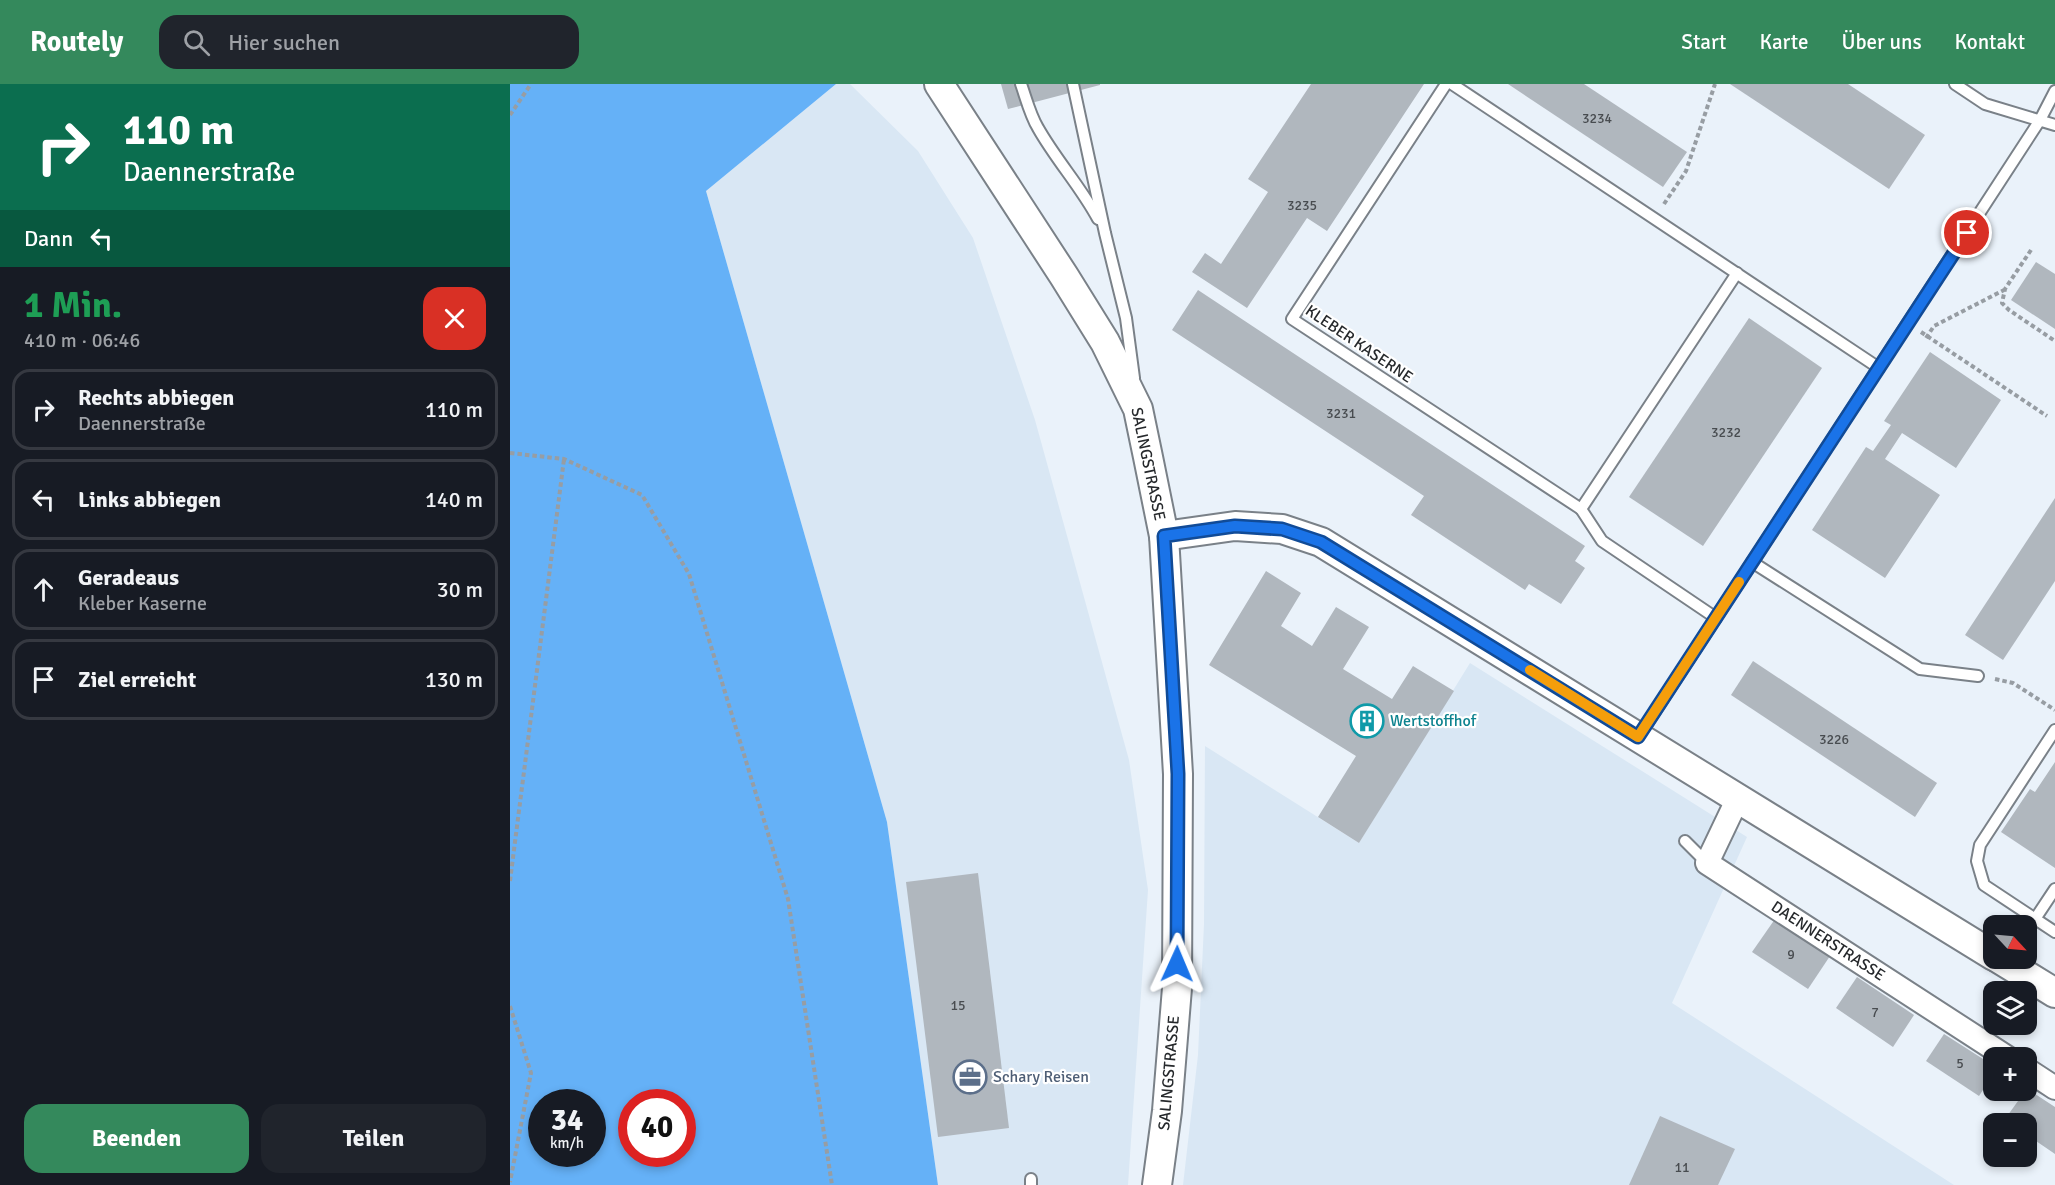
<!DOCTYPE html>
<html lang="de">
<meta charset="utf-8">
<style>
body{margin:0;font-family:Signika,sans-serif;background:#20242c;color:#f1f3f6;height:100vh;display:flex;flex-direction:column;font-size:22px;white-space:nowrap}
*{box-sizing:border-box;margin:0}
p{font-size:20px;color:#9ea1a6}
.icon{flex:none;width:33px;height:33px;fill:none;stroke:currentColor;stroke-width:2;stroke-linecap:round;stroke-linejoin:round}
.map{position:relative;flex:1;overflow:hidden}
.drawer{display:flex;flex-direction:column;background:#171b24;width:510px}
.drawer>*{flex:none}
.guide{background:#0b6e4f;color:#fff;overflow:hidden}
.needle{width:39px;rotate:116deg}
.buttons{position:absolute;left:1473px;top:831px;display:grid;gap:12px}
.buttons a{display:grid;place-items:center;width:54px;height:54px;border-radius:12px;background:#171b24;box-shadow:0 3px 9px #0003;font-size:30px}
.speed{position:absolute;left:18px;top:1005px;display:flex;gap:12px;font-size:30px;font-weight:700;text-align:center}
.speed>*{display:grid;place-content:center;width:78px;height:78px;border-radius:50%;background:#171b24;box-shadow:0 3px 9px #0003;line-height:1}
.speed small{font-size:15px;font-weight:400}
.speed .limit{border:9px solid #d22;background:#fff;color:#111}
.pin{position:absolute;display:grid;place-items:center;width:51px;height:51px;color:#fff;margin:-26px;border:3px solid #fff;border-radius:50%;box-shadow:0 2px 6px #0007}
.me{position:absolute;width:66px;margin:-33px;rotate:1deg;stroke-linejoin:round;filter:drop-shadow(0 0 4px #0008)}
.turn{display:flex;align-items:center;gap:21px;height:126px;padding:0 24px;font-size:27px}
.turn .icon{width:78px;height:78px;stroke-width:2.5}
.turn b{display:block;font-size:42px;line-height:51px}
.then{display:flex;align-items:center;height:57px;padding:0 24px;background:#0003;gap:12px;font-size:22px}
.round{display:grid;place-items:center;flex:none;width:63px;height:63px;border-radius:18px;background:#20242c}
.summary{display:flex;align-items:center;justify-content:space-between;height:102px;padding:0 24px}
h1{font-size:36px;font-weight:700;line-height:45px;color:#1e9e55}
.button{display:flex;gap:12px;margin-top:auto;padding:12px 24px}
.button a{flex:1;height:69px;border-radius:18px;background:#34895c;color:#fff;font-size:24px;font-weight:700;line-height:69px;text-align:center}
.button a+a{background:#20242c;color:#f1f3f6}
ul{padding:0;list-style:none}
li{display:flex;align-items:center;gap:18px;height:81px;margin:0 12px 9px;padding:0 12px;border:3px solid #363941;border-radius:18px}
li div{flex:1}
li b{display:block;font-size:22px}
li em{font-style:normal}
header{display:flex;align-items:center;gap:36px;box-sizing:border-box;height:84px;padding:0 30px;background:#34895c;color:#fff}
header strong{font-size:28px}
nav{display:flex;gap:33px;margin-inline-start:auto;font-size:21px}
.search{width:420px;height:54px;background:#20242c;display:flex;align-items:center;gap:15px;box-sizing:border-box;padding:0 21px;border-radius:18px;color:#9ea1a6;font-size:22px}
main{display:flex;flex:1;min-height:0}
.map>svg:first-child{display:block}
.built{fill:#d9e7f4}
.forest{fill:#65b1f7;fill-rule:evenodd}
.building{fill:#b0b7be}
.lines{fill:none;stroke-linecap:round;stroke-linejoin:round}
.service-casing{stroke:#7a8188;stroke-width:14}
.minor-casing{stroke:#7a8188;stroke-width:26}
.tertiary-casing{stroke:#7a8188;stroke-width:32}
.path{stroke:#979da3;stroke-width:4;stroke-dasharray:4.5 3;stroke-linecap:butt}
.service{stroke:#fff;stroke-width:10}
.minor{stroke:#fff;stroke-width:22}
.tertiary{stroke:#fff;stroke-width:28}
.route-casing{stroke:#114b97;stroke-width:15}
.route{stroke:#1a73e8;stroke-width:10}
.slow{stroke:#f59e0b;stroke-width:10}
.labels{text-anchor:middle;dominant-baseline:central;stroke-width:4.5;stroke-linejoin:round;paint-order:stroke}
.number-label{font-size:14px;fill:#484c50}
.street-label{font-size:16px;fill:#26292c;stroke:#fff}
.culture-label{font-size:16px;fill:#0d838f;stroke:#fff;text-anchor:start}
.service-label{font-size:16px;fill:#4e5e75;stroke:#fff;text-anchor:start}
</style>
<header>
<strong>Routely</strong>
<div class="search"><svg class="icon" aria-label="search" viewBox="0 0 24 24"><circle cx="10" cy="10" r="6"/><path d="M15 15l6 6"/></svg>Hier suchen</div>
<nav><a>Start</a><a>Karte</a><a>Über uns</a><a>Kontakt</a></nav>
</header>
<main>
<section class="drawer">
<div class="guide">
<div class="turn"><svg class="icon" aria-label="right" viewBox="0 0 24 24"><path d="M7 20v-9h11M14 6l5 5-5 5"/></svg><div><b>110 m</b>Daennerstraße</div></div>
<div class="then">Dann<svg class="icon" aria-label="left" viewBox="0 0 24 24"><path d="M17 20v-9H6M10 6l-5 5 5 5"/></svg></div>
</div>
<div class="summary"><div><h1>1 Min.</h1><p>410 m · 06:46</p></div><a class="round" style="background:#d93025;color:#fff"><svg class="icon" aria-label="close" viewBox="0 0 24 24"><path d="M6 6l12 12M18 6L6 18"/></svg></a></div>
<ul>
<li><svg class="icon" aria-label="right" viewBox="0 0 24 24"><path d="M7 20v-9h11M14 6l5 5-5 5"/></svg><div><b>Rechts abbiegen</b><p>Daennerstraße</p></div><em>110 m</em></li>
<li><svg class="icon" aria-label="left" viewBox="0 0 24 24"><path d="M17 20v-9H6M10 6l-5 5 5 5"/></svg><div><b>Links abbiegen</b></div><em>140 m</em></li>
<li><svg class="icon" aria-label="ahead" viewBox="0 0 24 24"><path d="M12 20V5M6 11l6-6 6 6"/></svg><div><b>Geradeaus</b><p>Kleber Kaserne</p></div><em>30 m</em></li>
<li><svg class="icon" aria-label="arrive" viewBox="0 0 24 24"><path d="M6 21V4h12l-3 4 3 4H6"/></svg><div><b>Ziel erreicht</b></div><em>130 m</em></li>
</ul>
<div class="button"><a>Beenden</a><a>Teilen</a></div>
</section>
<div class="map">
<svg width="1545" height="1101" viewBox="0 0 1545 1101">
<rect width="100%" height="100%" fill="#eaf2fa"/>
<g class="built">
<polygon points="326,0 340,0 408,67 463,154 525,336 619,676 638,806 618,1101 428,1101 377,738 196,107"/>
<polygon points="960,579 1237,753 1162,919 1444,1101 673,1101 688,971 694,840 695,662 849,759"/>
</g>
<path class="forest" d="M0 0H326L196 107 377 738 428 1101H0ZM32 1018H82V1070H32ZM122 1018H172V1070H122Z"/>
<g class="building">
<polygon points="491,0 590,0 590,1 498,25"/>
<polygon points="801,0 914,0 817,147 797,134 737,224 682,188 695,169 711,180 758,108 738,95"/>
<polygon points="998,0 1074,0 1177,68 1153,103"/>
<polygon points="1220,0 1338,0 1415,51 1379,105"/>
<polygon points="1526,178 1545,190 1545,245 1501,216"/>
<polygon points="688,206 1075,462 1065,477 1075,484 1051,520 1019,500 1015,506 901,431 914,412 662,246"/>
<polygon points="1239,234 1312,284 1193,462 1119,413"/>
<polygon points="1420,268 1491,316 1446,384 1392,349 1375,375 1430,411 1375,494 1302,446 1356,363 1363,367 1381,341 1374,337"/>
<polygon points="1545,414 1545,497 1493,576 1455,551"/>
<polygon points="756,487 791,509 771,542 802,562 826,523 859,543 833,585 882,615 903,582 944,607 849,759 808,733 846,672 699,581"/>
<polygon points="1243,577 1427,699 1405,733 1221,611"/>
<polygon points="1545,678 1545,784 1491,748 1520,705 1525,708"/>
<polygon points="468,789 499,1044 428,1053 396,798"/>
<polygon points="1265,835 1320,872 1298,905 1242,868"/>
<polygon points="1347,893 1404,931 1383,963 1326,924"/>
<polygon points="1434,950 1484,982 1484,989 1469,1012 1416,977"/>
<polygon points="1516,1004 1545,1023 1545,1070 1516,1050 1516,1040 1501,1040 1495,1035 1516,1006"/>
<polygon points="1150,1032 1225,1065 1208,1101 1119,1101"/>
</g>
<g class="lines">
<g class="service-casing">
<g id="service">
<path d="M511 0C516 14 520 31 528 44 546 76 571 103 588 135"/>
<polyline points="563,0 595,149 616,234 624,294"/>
<polyline points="936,0 782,235 1071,425"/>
<polyline points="942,0 1369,284"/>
<polyline points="1445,0 1475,20 1545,41"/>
<polyline points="1242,478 1410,585 1468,592"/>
<polyline points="1206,534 1092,457 1071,425 1227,189"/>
<polyline points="1545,646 1470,761 1467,777 1474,801 1545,848"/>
<polyline points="1129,652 1530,36 1545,7"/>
<polyline points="1175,757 1197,779"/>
<polyline points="1525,835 1545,805"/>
<polyline points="521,1101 521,1095"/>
</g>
</g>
<g class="minor-casing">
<g id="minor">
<polyline points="1228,714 1197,779 1498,974"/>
<polyline points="1516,985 1545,1004"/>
</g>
</g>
<g class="tertiary-casing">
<g id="tertiary">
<polyline points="429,0 554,192 595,258 628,325 638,373 654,452 668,690 667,904 657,1027 647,1101"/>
<polyline points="654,452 725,442 772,445 811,458 1484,872"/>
<polyline points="1488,874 1545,909"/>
</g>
</g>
<g class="path">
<polyline points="0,31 21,0"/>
<polyline points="1154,120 1176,87 1205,0"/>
<polyline points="1521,166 1495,205 1492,219 1499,226 1545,257"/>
<polyline points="1411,248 1537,332"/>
<polyline points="1416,254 1424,242 1494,206"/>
<polyline points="0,369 54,375 132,411 179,490 278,815 322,1101"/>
<polyline points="1485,595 1503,599 1545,626"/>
<polyline points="0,797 54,375"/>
<polyline points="0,922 21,989 0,1098"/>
</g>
<use href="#service" class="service"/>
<use href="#minor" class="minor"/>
<use href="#tertiary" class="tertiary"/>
</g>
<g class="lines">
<g class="route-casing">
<polyline id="route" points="667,880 668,690 654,452 725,442 772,445 811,458 1128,653 1457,149"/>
</g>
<use href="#route" class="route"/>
<polyline class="slow" points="1020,586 1128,653 1229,498"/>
</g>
<defs>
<g id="building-ring" transform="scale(1.725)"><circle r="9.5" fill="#fff" stroke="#0f9aa8" stroke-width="1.5"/><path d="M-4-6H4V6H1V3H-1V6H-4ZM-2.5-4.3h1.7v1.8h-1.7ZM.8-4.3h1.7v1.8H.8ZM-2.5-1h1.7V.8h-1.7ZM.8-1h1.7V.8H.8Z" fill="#0f9aa8"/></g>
<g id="office-ring" transform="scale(1.725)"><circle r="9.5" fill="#fff" stroke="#5c6f8a" stroke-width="1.5"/><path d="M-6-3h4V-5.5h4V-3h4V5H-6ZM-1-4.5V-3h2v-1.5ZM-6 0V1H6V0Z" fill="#5c6f8a"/></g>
</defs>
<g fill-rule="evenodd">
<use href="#building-ring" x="857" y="637"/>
<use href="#office-ring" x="460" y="993"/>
</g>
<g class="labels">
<g class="number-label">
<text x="1087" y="34">3234</text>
<text x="792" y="121">3235</text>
<text x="831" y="329">3231</text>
<text x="1216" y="348">3232</text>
<text x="1324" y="655">3226</text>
<text x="1281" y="870">9</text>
<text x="448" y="921">15</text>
<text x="1365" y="928">7</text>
<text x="1450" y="979">5</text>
<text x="1172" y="1083">11</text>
</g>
<g class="street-label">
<text transform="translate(849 260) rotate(34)">KLEBER KASERNE</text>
<text transform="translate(638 380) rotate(78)">SALINGSTRASSE</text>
<text transform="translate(1318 857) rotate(33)">DAENNERSTRASSE</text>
<text transform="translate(659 989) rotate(-85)">SALINGSTRASSE</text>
</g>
<g class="culture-label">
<text x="880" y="637">Wertstoffhof</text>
</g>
<g class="service-label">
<text x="483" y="993">Schary Reisen</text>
</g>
</g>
</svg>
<div class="buttons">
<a><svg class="needle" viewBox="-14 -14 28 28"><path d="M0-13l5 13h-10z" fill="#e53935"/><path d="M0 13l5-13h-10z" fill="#9ea1a6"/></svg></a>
<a><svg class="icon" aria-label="layers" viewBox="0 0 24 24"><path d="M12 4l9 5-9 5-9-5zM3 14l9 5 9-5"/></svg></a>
<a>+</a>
<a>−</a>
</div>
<div class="speed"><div>34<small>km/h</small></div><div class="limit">40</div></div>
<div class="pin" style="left:1457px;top:149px;background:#d93025"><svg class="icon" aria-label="arrive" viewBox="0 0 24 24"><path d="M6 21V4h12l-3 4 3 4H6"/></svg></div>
<svg class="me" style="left:667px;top:880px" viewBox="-20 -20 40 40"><path d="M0-17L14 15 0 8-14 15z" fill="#1a73e8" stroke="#fff" stroke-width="4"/></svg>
</div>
</main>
